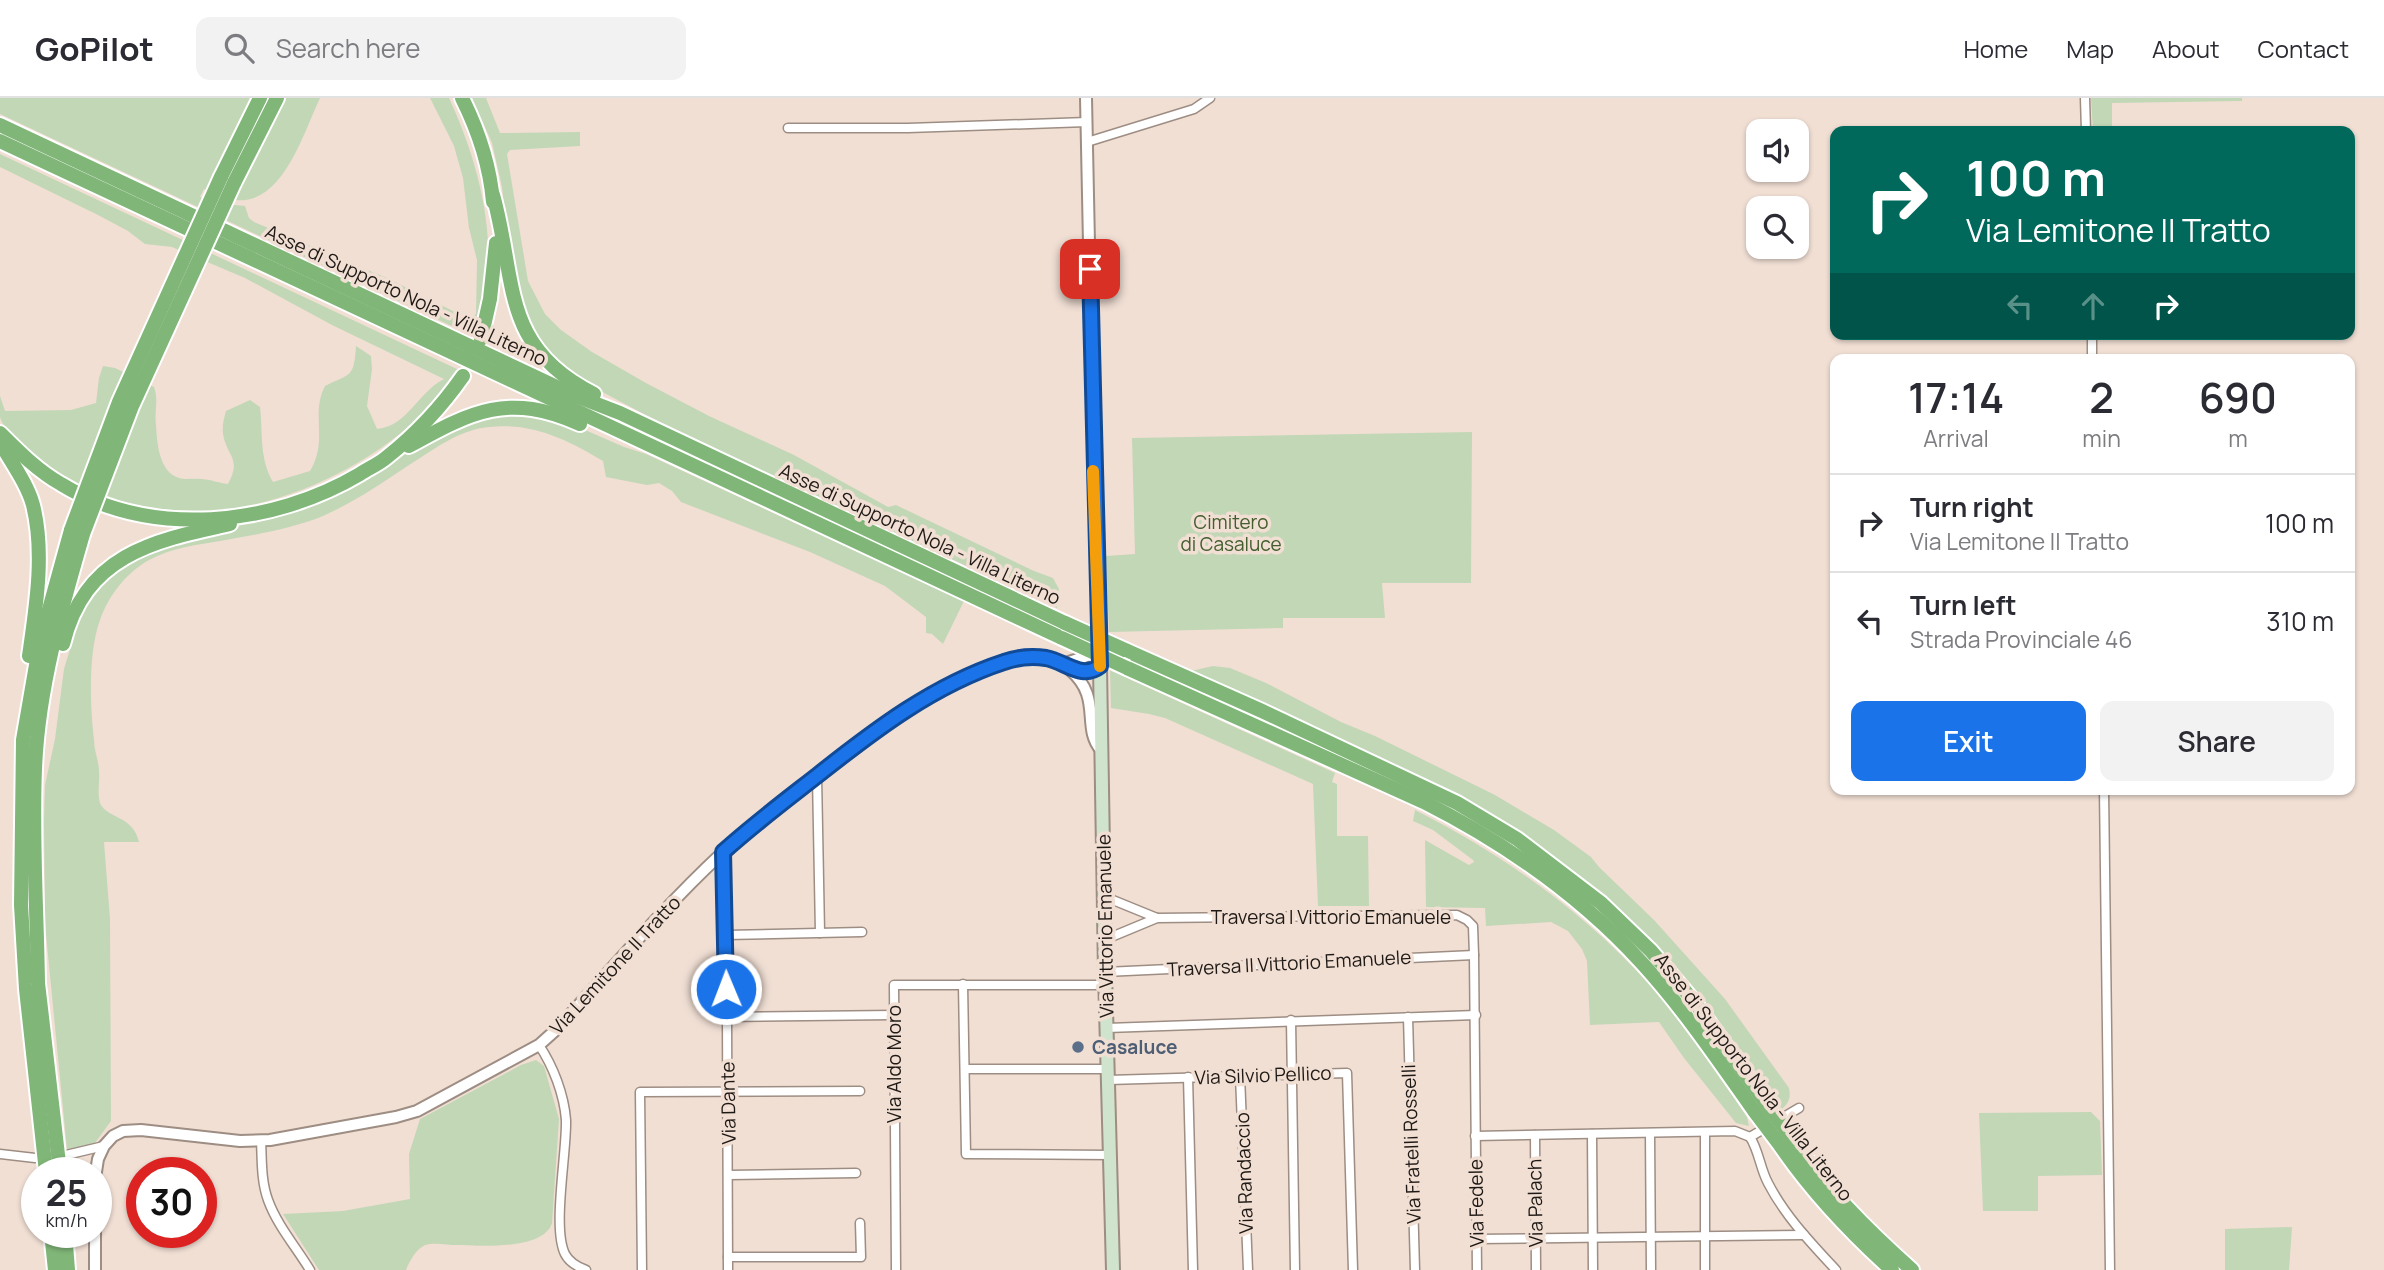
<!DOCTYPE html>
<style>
body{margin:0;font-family:Manrope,sans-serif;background:#f2f2f3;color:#2b2b33;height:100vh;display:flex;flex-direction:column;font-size:26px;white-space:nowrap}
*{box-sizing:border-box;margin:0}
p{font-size:23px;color:#7c7c81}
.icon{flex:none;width:38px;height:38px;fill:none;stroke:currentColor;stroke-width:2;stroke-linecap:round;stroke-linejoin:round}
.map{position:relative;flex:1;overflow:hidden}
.details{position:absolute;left:1830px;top:256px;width:525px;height:441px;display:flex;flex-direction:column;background:#fff;border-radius:14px;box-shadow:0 2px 5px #0004}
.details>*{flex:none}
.banner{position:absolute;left:1830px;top:28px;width:525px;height:214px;border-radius:14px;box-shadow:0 2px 5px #0004;background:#00695c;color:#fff;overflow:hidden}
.tools{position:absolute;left:1746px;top:21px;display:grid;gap:14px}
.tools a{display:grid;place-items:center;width:63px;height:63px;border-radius:14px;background:#fff;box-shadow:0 2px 5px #0004;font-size:35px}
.speed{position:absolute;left:21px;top:1059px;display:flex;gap:14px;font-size:35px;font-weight:700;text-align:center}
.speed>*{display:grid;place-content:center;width:91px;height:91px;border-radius:50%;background:#fff;box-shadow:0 2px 5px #0004;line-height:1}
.speed small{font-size:18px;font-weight:400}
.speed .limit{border:10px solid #d22;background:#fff;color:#111}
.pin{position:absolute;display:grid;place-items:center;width:60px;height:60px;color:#fff;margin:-30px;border-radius:14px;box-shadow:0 4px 10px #0006}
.me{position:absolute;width:77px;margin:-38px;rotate:359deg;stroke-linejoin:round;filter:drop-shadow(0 0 5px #0008)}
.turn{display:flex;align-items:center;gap:24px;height:147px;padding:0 21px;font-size:32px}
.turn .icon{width:91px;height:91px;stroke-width:2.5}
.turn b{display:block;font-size:49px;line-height:60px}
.lanes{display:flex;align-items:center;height:66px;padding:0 21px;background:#0003;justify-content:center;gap:35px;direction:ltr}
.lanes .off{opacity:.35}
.eta{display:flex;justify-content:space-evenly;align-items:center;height:119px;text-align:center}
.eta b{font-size:42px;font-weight:600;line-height:49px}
.action{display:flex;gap:14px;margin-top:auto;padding:14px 21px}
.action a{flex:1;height:80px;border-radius:14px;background:#1a73e8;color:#fff;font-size:28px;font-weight:600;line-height:80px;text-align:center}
.action a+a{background:#f2f2f3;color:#2b2b33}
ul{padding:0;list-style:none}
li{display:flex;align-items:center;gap:21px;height:98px;padding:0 21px;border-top:2px solid #e1e1e2}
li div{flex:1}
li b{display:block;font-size:26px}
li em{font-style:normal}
header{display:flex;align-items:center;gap:42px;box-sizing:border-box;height:98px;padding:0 35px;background:#fff;border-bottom:2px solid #e1e1e2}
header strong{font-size:33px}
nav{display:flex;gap:38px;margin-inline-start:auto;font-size:24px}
.search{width:490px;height:63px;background:#f2f2f3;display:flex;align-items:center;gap:18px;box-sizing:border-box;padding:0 24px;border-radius:14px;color:#7c7c81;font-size:26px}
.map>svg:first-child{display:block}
.green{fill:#c2d7b6}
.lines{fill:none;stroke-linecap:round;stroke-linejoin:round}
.minor-casing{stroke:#9d8d83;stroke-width:11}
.tertiary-casing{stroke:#9d8d83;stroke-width:14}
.secondary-casing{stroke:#9d8d83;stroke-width:16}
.trunk-casing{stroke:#fff;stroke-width:18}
.minor{stroke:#fff;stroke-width:8}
.tertiary{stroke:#fff;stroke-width:10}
.secondary{stroke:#d0e4cd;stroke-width:12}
.trunk{stroke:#80b678;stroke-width:14}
.trunk-bridge-casing{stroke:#fff;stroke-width:18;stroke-linecap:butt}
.trunk-bridge{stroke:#80b678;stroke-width:14}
.route-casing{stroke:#114b97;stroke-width:18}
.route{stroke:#1a73e8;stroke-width:12}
.slow{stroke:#f59e0b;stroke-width:12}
.service-dot{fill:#5c6f8a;stroke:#f1dfd4;stroke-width:2.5}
.labels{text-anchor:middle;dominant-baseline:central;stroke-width:7;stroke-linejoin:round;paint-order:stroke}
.street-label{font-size:19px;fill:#1f1915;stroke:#f1dfd4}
.park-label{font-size:19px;fill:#425e2e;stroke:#f1dfd4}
.service-label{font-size:19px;font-weight:bold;fill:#4e5e75;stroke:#f1dfd4;text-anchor:start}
</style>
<header>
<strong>GoPilot</strong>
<div class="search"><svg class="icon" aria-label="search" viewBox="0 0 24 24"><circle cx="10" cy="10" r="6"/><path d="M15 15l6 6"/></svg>Search here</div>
<nav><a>Home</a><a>Map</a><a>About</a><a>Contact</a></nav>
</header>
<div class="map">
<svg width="2384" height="1172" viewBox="0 0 2384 1172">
<rect width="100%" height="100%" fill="#f1dfd4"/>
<g class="green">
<path d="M0 0H320C304 33 283 108 235 102 224 100 214 95 204 91L200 99 224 106 245 108 249 120 254 124 389 181 469 221 476 216 477 162 469 130 463 80 454 48 430 0H449C475 56 494 123 487 186 484 203 478 222 475 239L0 16Z"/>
<polygon points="472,0 486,0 500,35 580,34 580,48 510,52 507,56 528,183 545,216 561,232 592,254 646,285 709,318 794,357 888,409 896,407 1034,473 1053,480 1059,491 1057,510 689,340 576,280 555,264 523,220 511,173 502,89 492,45"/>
<polygon points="2091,0 2242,0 2242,3 2112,5 2112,33 2093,33"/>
<path d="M0 56 459 272C449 286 439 301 426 313 343 394 198 446 88 392 73 384 56 378 43 366 32 356 3 333 0 319 0 313 0 304 0 298L5 313 71 312 96 305 99 280 103 268 115 270 154 289C159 303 154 313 156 327 157 345 159 374 179 380 186 382 194 380 201 381 210 381 218 385 228 386 242 360 227 359 223 336 222 328 224 320 226 313L250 302 260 309C263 335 259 360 273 384L310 373C329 341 310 317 325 288 351 275 354 280 356 248L371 258 372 271 367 308 377 331C408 328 418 294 444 281L332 227 245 180 172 149 145 146 128 133 98 117 0 69Z"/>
<path d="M526 315 576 328 624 349 646 356 964 503 943 546 932 536 926 535V519L885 488 810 454 681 404 672 393 659 385 647 387 606 379 603 363C568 342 532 324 489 329 458 332 435 351 409 367 381 386 354 404 323 418 291 431 254 437 220 443 196 447 171 450 149 462 126 475 109 497 100 522 88 555 90 607 94 642 94 653 99 663 99 673 100 683 97 695 100 705 107 721 133 717 139 744H104L110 821 111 1023 95 1045 67 1052 45 826 44 723 45 687 55 641 64 571 81 515 96 491 112 473 137 455 308 408 355 387 415 350 484 317Z"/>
<polygon points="1472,334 1471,485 1382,485 1385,520 1283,520 1283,530 1109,534 1106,458 1135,456 1132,340"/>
<path d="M1213 568 1230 570 1266 585 1341 624 1375 638 1495 697 1554 732 1591 759 1599 769 1654 822 1725 901 1789 990C1791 1000 1789 1005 1781 1012 1768 989 1751 968 1735 946 1656 837 1572 761 1453 696L1191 573Z"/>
<polygon points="1110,572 1335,675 1332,684 1337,686 1337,738 1368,738 1369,808 1318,808 1313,686 1165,620 1149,616 1111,610"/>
<path d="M1415 712C1502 756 1583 813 1649 886 1685 928 1716 973 1747 1019L1749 1028 1736 1025 1684 960 1659 924 1590 927 1587 863 1582 851 1568 833 1551 824 1486 828 1485 810 1426 809 1425 742 1469 767 1474 764 1473 762 1433 732 1413 723Z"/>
<path d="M536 962 544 968 559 1021 552 1125C544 1152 482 1148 457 1147 448 1147 434 1144 425 1147 416 1151 409 1164 406 1172H319L283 1116 343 1113 410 1101 409 1056 420 1021 521 967Z"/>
<polygon points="2091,1014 2100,1023 2102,1077 2038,1078 2038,1113 1983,1113 1979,1015"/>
<polygon points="2292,1129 2289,1172 2225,1172 2225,1131"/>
</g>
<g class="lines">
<g class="minor-casing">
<g id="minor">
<polyline points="2085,0 2086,33"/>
<polyline points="788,30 908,30 1087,24"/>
<polyline points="1087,44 1194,11 1210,0"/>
<polyline points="2092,236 2092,261"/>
<polyline points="817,678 820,835"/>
<polyline points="2104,691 2110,1172"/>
<polyline points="723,754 727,919 728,1172"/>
<polyline points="1103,798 1157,820"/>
<polyline points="725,837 862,834"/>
<polyline points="1104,842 1157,820 1457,817 1467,822 1473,828 1474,857 1477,1172"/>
<polyline points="1105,874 1474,857"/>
<polyline points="963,886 966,1056 1111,1057"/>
<polyline points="727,919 894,917"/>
<polyline points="1408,919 1415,1172"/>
<polyline points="1291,922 1295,1172"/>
<polyline points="1107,930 1476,917"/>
<path d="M539 947C553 968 564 996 566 1022 567 1054 552 1130 565 1156 569 1164 578 1169 586 1172"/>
<polyline points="965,971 1107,971"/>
<polyline points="1240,978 1248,1172"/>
<polyline points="1188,979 1193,1172"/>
<polyline points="1108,982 1347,975 1353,1172"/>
<polyline points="1705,1034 1705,1172"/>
<polyline points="1650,1035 1651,1172"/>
<polyline points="1592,1036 1593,1172"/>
<polyline points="1535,1037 1536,1172"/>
<polyline points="1475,1038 1735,1033 1750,1039 1799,1010"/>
<path d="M1750 1039C1759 1053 1760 1070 1768 1085 1785 1118 1811 1145 1836 1172"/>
<path d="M261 1042C262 1062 261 1083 268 1102 277 1127 296 1149 310 1172"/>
<polyline points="0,1056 35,1060"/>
<polyline points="66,1057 104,1048"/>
<polyline points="729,1077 856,1075"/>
<polyline points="1477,1141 1804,1137"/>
<polyline points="728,1159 861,1159 860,1125"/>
<polyline points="642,1172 640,994 860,993"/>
<polyline points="896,1172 894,887 1105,887"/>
</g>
</g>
<g class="tertiary-casing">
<g id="tertiary">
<polyline points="1086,0 1094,388 1100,564"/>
<polyline points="1063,566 1087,558 1092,549"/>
<path d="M1070 572C1103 600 1081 629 1101 652"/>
<path d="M96 1074 98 1061 104 1048 113 1038 123 1033 141 1032 240 1043 270 1042 396 1019 417 1013 539 947 558 930C611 872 663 810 721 756 752 727 786 702 820 676 861 642 903 610 951 586 976 574 1007 557 1036 559 1058 561 1081 582 1100 568"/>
<polyline points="95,1172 95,1134"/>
</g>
</g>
<g class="secondary-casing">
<polyline id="secondary" points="1100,568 1105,874 1113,1172"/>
</g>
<g class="trunk-casing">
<g id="trunk">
<path d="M462 0C478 32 490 68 493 104"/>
<polyline points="0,27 508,266 576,298 620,315 1065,525"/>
<polyline points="0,43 1062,540"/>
<polyline points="221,79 260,0"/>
<polyline points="234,85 277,0"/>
<path d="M493 97C517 183 500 249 594 296"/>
<polyline points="481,241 490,201 496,145"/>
<path d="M0 335C19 354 38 373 61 386 151 441 272 428 360 376 369 370 379 366 387 359 416 336 442 308 463 278"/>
<path d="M0 344C11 364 27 385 33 407 45 455 36 509 29 558"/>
<path d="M409 348C472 313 509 294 580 326"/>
<path d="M63 546C85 457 152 443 230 426"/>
<polyline points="1125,552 1262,613 1457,705 1517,741 1601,805 1651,853 1696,906 1766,1006"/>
<path d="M1127 570 1424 704C1507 746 1580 797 1642 865 1684 911 1719 963 1755 1014"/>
<path d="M38 885C37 814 32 742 35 671 38 591 61 512 83 436"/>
<polyline points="26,891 21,807 23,642 40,544 71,432"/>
<path d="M1791 1039C1825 1090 1867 1132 1912 1172"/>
<path d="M1780 1047C1812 1094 1850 1134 1892 1172"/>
<polyline points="51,1134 55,1172"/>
<polyline points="65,1134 68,1172"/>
</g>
</g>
<use href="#minor" class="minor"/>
<use href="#tertiary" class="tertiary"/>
<use href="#secondary" class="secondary"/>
<use href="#trunk" class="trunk"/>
<g class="trunk-bridge-casing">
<g id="trunk-bridge">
<polyline points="71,432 119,304 221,79"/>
<polyline points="83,436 132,308 234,85"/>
<polyline points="1065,525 1125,552"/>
<polyline points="1062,540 1127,570"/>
<polyline points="38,885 60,1074"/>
<polyline points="26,891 46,1074"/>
<polyline points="1766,1006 1791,1039"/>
<polyline points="1755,1014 1780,1047"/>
</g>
</g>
<use href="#trunk-bridge" class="trunk-bridge"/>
</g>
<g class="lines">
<g class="route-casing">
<path id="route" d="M726 891 723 754C754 726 786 702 818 677 876 631 934 587 1004 564 1018 559 1032 558 1046 560 1066 564 1082 582 1100 568L1090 171"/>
</g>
<use href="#route" class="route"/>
<polyline class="slow" points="1093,373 1100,568"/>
</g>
<circle class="service-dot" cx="1078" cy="949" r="7"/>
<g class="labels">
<g class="street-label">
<text transform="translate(406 197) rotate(25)">Asse di Supporto Nola - Villa Literno</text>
<text transform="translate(920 436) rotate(25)">Asse di Supporto Nola - Villa Literno</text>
<text x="1331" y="819">Traversa I Vittorio Emanuele</text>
<text transform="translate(1105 828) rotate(-91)">Via Vittorio Emanuele</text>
<text transform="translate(1289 865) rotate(-3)">Traversa II Vittorio Emanuele</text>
<text transform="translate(615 867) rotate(-47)">Via Lemitone II Tratto</text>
<text transform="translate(894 966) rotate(-90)">Via Aldo Moro</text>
<text transform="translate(1263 977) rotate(-2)">Via Silvio Pellico</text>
<text transform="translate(1754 979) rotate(52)">Asse di Supporto Nola - Villa Literno</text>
<text transform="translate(728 1005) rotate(-91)">Via Dante</text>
<text transform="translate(1411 1046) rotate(-92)">Via Fratelli Rosselli</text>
<text transform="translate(1244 1075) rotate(-92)">Via Randaccio</text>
<text transform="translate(1476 1105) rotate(-91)">Via Fedele</text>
<text transform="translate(1535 1105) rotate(-91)">Via Palach</text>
</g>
<g class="park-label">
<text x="1231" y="424">Cimitero<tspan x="1231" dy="22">di Casaluce</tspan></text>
</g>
<g class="service-label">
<text x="1092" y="949">Casaluce</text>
</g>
</g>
</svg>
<div class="tools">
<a><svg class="icon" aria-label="sound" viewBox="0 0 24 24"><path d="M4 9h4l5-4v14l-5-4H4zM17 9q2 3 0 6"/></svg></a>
<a><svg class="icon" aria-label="search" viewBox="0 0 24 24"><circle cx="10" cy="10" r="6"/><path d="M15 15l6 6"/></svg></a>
</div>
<div class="speed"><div>25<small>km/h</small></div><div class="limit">30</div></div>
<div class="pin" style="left:1090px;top:171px;background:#d93025"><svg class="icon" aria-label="arrive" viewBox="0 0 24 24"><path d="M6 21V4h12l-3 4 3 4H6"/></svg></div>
<svg class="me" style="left:726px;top:891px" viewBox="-20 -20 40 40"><circle r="17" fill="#1a73e8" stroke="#fff" stroke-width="3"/><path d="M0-11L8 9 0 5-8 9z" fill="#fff"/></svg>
<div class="banner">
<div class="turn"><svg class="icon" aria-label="right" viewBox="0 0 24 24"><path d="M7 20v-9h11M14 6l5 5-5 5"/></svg><div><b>100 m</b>Via Lemitone II Tratto</div></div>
<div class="lanes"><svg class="icon off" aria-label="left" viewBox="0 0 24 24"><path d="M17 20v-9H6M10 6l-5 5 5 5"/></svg><svg class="icon off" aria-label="ahead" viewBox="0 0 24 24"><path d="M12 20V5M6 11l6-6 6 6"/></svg><svg class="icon" aria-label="right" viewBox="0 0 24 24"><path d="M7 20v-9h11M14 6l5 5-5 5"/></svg></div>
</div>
<section class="details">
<div class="eta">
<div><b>17:14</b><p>Arrival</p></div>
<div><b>2</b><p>min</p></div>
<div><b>690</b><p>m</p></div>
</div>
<ul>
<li><svg class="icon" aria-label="right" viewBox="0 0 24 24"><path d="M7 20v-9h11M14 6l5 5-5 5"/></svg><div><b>Turn right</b><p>Via Lemitone II Tratto</p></div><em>100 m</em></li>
<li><svg class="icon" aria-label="left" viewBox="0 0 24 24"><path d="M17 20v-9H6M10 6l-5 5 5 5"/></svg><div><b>Turn left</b><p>Strada Provinciale 46</p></div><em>310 m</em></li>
</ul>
<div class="action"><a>Exit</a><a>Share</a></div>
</section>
</div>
